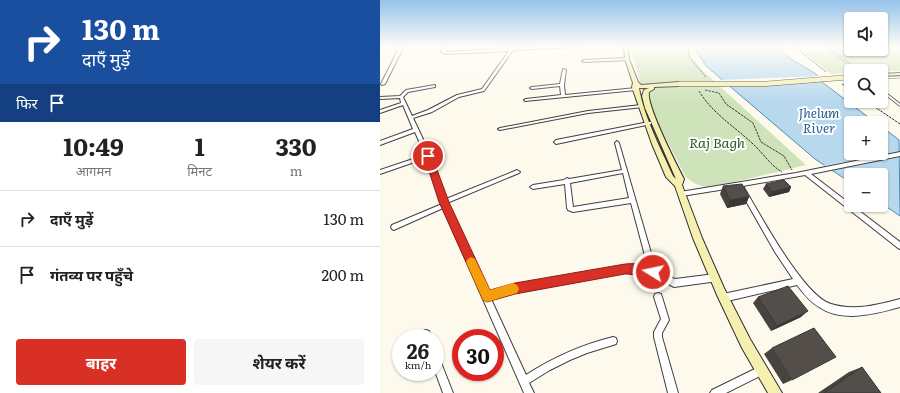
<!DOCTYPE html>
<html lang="hi">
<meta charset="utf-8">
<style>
body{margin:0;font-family:Literata,"Noto Sans Devanagari",serif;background:#f6f6f6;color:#222;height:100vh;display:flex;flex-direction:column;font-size:15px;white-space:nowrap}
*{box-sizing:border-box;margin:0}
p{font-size:13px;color:#767676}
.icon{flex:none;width:22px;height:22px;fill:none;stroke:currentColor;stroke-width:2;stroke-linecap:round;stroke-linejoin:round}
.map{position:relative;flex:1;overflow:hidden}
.side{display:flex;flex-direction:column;background:#fff;width:380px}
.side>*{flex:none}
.hud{background:#1a4fa0;color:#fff;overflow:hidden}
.controls{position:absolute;left:464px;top:12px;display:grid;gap:8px}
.controls a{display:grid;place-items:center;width:44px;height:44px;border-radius:4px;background:#fff;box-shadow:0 1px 3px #0004;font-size:20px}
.speed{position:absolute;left:12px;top:329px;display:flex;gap:8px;font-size:20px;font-weight:700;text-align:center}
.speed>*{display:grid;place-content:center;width:52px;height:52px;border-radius:50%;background:#fff;box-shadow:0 1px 3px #0004;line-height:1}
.speed small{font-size:10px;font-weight:400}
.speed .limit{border:6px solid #d22;background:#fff;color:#111}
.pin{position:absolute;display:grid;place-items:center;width:34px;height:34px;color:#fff;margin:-17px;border:2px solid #fff;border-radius:50%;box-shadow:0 1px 4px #0007}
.me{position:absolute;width:44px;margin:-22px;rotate:280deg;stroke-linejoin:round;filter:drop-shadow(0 0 3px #0008)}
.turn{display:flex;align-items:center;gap:14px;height:84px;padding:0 16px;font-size:18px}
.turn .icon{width:52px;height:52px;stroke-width:2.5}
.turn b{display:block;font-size:28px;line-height:34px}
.then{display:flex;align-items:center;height:38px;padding:0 16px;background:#0003;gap:8px;font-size:15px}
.eta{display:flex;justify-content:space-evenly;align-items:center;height:68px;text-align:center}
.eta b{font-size:24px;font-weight:700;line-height:28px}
.button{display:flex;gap:8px;margin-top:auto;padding:8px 16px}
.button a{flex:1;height:46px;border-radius:4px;background:#d93025;color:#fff;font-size:16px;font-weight:700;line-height:46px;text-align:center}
.button a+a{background:#f6f6f6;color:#222}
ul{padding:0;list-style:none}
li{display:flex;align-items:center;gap:12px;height:56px;padding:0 16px;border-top:1px solid #e0e0e0}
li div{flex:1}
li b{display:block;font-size:15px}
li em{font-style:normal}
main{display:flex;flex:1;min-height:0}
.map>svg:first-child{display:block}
.green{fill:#cfe3bb}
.water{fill:#b8d8ee;stroke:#488bbc}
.pier{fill:#fdfaed}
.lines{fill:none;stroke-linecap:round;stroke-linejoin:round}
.lane-far1-casing{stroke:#3f3f3f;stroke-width:2.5}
.lane-casing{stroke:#3f3f3f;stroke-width:3.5}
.street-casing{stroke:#3f3f3f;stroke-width:2}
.secondary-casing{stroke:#2e2e2e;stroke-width:2}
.path{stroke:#2e2e2e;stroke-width:1;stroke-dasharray:2.5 1;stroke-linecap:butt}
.lane-far1{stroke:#fff;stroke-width:1.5}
.lane{stroke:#fff;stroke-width:2}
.street{fill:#fff;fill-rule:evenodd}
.secondary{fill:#f5efb0;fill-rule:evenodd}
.secondary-bridge-casing{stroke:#2e2e2e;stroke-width:5.5;stroke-linecap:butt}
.secondary-bridge{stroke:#f5efb0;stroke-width:4.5}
.wall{fill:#474340}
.shaded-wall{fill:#3a3734}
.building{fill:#534e4a;stroke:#3a3734}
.route{fill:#d93025;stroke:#8d1f18}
.slow{fill:#f59e0b}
.labels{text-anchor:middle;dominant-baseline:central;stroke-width:4;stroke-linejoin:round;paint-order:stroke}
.far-water-label{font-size:13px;font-style:italic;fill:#255d8e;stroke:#fff}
.park-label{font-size:14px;font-style:italic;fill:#2f5b25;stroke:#fff}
</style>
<main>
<section class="side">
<div class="hud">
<div class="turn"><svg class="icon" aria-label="right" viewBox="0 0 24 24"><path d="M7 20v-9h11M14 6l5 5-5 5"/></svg><div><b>130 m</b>दाएँ मुड़ें</div></div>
<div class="then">फिर<svg class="icon" aria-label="arrive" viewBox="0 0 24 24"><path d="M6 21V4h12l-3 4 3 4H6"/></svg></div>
</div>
<div class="eta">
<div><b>10:49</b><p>आगमन</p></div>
<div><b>1</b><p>मिनट</p></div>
<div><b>330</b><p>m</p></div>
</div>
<ul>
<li><svg class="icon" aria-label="right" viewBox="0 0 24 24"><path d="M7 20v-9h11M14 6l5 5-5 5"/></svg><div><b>दाएँ मुड़ें</b></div><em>130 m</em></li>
<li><svg class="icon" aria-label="arrive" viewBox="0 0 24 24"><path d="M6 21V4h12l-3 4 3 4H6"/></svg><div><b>गंतव्य पर पहुँचे</b></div><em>200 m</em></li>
</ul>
<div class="button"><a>बाहर</a><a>शेयर करें</a></div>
</section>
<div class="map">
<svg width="520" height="393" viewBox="0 0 520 393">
<rect width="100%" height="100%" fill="#fdfaed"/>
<g class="green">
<path d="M256 46H307L306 50 323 71 426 165 333 187C321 187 313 184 305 176L264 96 251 50Z"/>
<polygon points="454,46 471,46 471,49 501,49 501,46 520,46 520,71 471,71 471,73 451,74 424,53 456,52 454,50 457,48"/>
</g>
<polygon class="water" points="313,46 397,46 411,59 436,74 442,82 496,123 471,123 471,153 501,153 501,126 519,140 520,216 501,203 501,175 471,175 471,183 435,159 326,66"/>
<g class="pier">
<polygon points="440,76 442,80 344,84 339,80"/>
<polygon points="520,151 520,157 449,171 442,166"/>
</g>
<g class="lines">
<g class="lane-far1-casing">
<g id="lane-far1">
<polyline points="447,46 470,65"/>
<polyline points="501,78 520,77"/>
<polyline points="466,80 471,80"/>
</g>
</g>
<g class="lane-casing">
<polyline id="lane" points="501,90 520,105"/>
</g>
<g class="street-casing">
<g id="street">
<polygon points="20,46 24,46 5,84 2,85 1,84"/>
<path d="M63 46H66L65 51 66 52 132 48 189 46H201L199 47 133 50 104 91 79 97 52 112 33 118 51 156 66 199 135 171 137 170 140 172 139 173 67 203 108 292 135 285 245 266 257 265 268 267 251 203 193 212 188 210 187 208 185 184 153 189 150 187 153 185 184 180 187 178 189 179 242 170 235 143 237 141 239 143 276 270 295 279 335 274 338 275 339 278 338 281 294 287 272 275 257 271 245 272 135 293 111 299 146 375C174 357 201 345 233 337L236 338 237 341 236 344 233 345 207 353 190 360 170 370 149 383 154 393H144L63 208 16 229 14 230 12 229 11 227 12 225 62 204 46 158 0 174V170L45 155 35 132 0 145V141L33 129 23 105 0 113V110L21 103 20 98 0 99V97L20 96 26 90 55 85V87L28 92 23 97 32 116 48 110 77 95 102 89 129 51 66 54 61 52ZM243 173 249 198 193 207 190 183Z"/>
<polygon points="247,58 248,58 248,60 204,62 202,61 204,60"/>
<polygon points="183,69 186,70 184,85 185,95 256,88 258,89 256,90 145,101 144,100 146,99 181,95 180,86 152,89 150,88 152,87 180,84"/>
<polygon points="261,105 263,106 263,107 208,113 120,130 118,129 120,128 208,111"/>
<polygon points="269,122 271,122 271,124 176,144 174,142 176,140"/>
<path d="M520 152V156L431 174 520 242V249L518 248 425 175 363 186C379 212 423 296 451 304 474 311 498 305 520 299V307C495 314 462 323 439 307 430 302 423 293 417 285L343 302 340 301 339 298 340 295 343 294 413 279 395 252 358 187 302 196 299 194 300 192 416 173Z"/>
<polygon points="278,293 281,294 282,297 289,320 282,333 282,337 298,393 288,393 274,337 274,332 281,319 274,297 275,294"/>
<polygon points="46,330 49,331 51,338 43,338 42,334 43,331"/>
<polygon points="55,353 58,355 73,393 63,393 55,371"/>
<polygon points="381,366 384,368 386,371 384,374 346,393 330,393 332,390"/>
</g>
</g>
<g class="secondary-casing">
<g id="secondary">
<path d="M247 46H251L248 48 249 59 258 82 261 85 299 82 302 84 299 86 274 87V89L269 92C266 105 296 163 304 179L302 185 322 238 344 288 370 339 402 393H388L362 348 337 295 313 238 295 186 286 177 272 144 252 87 253 83 245 59 244 48ZM259 88H269L264 90 262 96 265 108 296 179 293 176C281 149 264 117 259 88Z"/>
<polygon points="520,73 520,75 501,76 501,74"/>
</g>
</g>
<g class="path">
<polyline points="308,46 309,57 326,77"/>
<polyline points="414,46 446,72"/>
<polyline points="462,84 471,90"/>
<polyline points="325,90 339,93 346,104 373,123 381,142 404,156 412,170"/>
<path d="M319 91C333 114 354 126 373 144 383 153 390 165 402 172"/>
<polyline points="486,101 520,124"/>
</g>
<use href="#lane-far1" class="lane-far1"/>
<use href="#lane" class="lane"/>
<use href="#street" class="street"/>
<use href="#secondary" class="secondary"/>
<g class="secondary-bridge-casing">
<polyline id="secondary-bridge" points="299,84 384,84 471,77"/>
</g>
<use href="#secondary-bridge" class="secondary-bridge"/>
</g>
<g class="wall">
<polygon points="386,184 411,187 409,192 389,197 383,189"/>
<polygon points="343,186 369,197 366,204 347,208 340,194"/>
<polygon points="378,297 421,317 391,331 373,303"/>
<polygon points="392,348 412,380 403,384 384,354"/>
<polygon points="482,367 501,393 438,393 469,372"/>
</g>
<g class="shaded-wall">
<polygon points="411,187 409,192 389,197 392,192"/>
<polygon points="369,197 366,204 347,208 350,200"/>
<polygon points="428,311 421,317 391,331 397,326"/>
</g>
<g class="building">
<polygon points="404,180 411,187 392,192 386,184"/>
<polygon points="362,184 369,197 350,200 343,186"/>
<polygon points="408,286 428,311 397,326 378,297"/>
<polygon points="434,328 456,357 412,380 392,348"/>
<polygon points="482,367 501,393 444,393"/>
</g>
<linearGradient id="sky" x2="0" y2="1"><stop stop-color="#95c2ea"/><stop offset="0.46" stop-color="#fefdf7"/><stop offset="1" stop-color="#fefdf7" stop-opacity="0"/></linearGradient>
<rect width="520" height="101" fill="url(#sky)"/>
<path class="route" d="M48 153 52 156 69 202 110 290 135 283 245 264C256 263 267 264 277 268L279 272 277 276C270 278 254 274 245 274L135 294 107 302 103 300 59 202 44 156Z"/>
<polygon class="slow" points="91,257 95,259 110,290 133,283 137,285 139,289 137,293 107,302 103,300 86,262 88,259"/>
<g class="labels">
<g class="far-water-label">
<text x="439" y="112">Jhelum<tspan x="439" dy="15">River</tspan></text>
</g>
<g class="park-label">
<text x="337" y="142">Raj Bagh</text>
</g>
</g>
</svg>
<div class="controls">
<a><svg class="icon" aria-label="sound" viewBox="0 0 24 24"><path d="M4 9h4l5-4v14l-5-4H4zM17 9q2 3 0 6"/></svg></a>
<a><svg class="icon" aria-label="search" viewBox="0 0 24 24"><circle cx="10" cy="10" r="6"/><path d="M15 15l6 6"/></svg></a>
<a>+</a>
<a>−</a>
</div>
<div class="speed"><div>26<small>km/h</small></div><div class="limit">30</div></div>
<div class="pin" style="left:48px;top:156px;background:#d93025"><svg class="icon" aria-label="arrive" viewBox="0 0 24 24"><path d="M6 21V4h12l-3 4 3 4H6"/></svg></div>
<svg class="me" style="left:273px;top:272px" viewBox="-20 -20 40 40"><circle r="17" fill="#d93025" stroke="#fff" stroke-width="3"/><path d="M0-11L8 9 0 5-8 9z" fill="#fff"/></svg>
</div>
</main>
